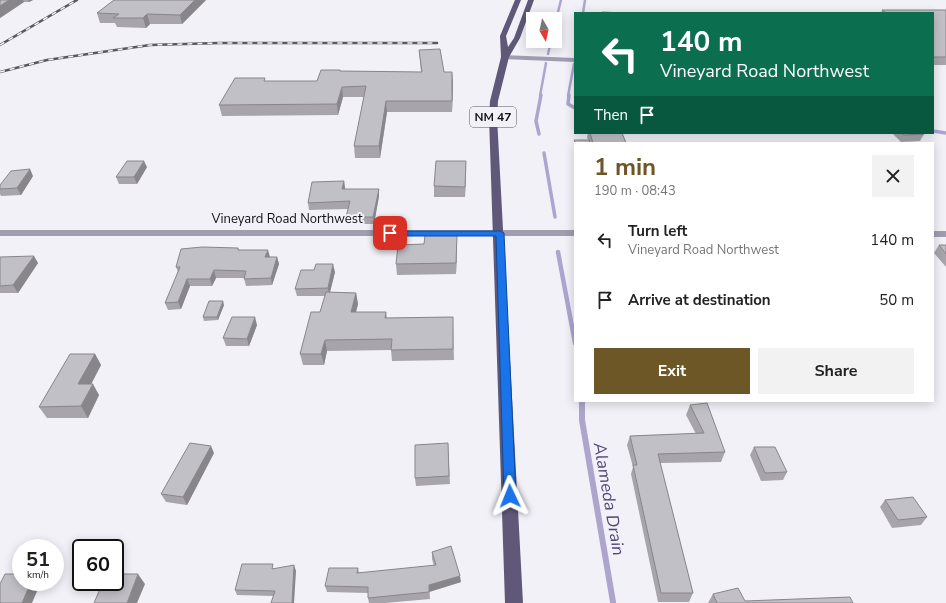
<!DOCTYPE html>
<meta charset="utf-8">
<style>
body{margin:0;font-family:"Nunito Sans",sans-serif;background:#f2f2f2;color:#222;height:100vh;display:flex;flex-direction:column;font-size:15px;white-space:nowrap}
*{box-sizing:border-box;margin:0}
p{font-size:13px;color:#767676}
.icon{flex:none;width:22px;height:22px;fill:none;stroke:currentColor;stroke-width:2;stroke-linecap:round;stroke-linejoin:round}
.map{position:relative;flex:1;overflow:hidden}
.panel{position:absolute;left:574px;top:142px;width:360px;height:260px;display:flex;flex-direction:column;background:#fff;border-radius:0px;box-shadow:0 2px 10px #0003}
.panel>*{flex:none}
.top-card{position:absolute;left:574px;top:12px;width:360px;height:122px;border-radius:0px;box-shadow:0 2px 10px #0003;background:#0b6e4f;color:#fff;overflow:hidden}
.needle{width:26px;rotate:171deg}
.fabs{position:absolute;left:526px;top:12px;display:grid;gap:8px}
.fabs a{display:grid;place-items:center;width:36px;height:36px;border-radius:0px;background:#fff;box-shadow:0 2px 10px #0003;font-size:20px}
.speed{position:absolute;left:12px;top:539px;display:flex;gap:8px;font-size:20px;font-weight:700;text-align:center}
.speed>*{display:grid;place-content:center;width:52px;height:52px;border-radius:50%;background:#fff;box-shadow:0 2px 10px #0003;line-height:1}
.speed small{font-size:10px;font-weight:400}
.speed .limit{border:2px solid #111;border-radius:6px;background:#fff;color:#111}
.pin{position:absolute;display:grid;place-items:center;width:34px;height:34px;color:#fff;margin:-17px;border-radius:8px;box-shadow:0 2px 6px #0006}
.me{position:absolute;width:44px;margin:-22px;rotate:358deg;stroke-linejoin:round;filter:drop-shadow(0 0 3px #0008)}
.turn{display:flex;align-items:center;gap:14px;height:84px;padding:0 20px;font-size:18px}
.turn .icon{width:52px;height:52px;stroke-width:2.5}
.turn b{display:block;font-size:28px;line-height:34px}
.then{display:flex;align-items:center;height:38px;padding:0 20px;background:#0003;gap:8px;font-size:15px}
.round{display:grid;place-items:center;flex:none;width:42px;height:42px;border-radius:0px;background:#f2f2f2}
.overview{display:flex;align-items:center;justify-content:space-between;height:68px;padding:0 20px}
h1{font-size:24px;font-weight:700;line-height:30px;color:#6d5727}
.button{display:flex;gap:8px;margin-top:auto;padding:8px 20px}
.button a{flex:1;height:46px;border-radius:0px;background:#6d5727;color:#fff;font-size:16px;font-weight:700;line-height:46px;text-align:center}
.button a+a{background:#f2f2f2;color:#222}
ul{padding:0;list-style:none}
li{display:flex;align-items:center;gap:12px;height:60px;padding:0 20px}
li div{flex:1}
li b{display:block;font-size:15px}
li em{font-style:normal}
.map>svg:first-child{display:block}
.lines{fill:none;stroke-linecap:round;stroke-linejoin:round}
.stream-far3{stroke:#aea5cf;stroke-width:2.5}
.stream-far2{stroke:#aea5cf;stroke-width:3.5}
.stream-far1{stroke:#aea5cf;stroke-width:4.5}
.stream{stroke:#aea5cf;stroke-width:6}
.street{fill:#a19db0;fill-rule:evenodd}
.primary{fill:#5f5878;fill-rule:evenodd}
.rail-casing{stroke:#59585c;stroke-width:2.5}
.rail{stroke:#f2f1f8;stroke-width:1.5;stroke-dasharray:5;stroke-linecap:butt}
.wall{fill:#a7a5ab}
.shaded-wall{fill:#88868b}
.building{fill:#c2c0c7;stroke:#88868b}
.route{fill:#1a73e8;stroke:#114b97}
.labels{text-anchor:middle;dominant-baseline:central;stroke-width:4;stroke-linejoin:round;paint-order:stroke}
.shield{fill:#f2f1f8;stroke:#545458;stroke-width:1}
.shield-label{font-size:12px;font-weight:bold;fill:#111013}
.street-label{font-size:13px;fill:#111013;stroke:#f2f1f8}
.near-water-label{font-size:17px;font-style:italic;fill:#52447b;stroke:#f2f1f8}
</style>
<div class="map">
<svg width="946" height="603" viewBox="0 0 946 603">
<rect width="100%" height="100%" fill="#f2f1f8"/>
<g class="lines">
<g class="stream-far3">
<polyline points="583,13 585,0"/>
<polyline points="555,24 561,0"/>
<polyline points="548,54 551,41"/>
<polyline points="540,96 546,63"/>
<polyline points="568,96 574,64"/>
</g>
<g class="stream-far2">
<polyline points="569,95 568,104 575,108"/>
<polyline points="933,131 946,133"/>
<polyline points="539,134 536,121 541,95"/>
<polyline points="544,153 555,217"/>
</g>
<polyline class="stream-far1" points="558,252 575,343"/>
<polyline class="stream" points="582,401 582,420 613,602"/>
<g class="street">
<polygon points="502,55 575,58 575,62 505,59 501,57"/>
<rect x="0" y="230" width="575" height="6"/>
<rect x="933" y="231" width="13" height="6"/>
</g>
<polygon class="primary" points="515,0 521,0 506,36 508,47 514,38 528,0 534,0 520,38 509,57 498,101 497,117 523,603 505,603 489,117 490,101 501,57 500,36"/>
<g class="rail-casing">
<g id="rail">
<polyline points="0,45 77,0"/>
<polyline points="0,72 47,60 150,45 219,43 437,43"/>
</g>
</g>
<use href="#rail" class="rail"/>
</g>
<g class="wall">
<polygon points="0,0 33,0 29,2 24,2 0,18"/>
<polygon points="114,0 206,0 182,24 150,24 146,28 117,27 115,23 100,23 97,13"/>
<polygon points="882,10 946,10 946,65 933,65 933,13 881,13"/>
<polygon points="419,50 444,72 453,82 452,112 387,112 380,158 355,158 354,146 364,97 343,97 338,115 222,116 219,105 266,81 317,81 340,71 421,72"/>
<polygon points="588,133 622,133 626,143 575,143 575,151 574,148 574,140 588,140 587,137"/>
<polygon points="892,133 922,133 924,134 920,141 901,142"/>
<polygon points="466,161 465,197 434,197 434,186"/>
<polygon points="147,167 137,184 119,184 116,177"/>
<polygon points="33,176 21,195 1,196 0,194 0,189"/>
<polygon points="344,181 345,189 379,189 379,196 374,224 347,224 346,217 348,209 309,210 308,203"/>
<polygon points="939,245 946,245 946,267 934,253"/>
<polygon points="457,246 456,274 397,275 396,264"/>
<polygon points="238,248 239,250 269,257 277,257 279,264 272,285 246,286 244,278 216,278 212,286 190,286 181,309 168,310 165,303 178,272 176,267"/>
<polygon points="0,257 38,263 18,293 0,293"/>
<polygon points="335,272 330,292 356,293 358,304 356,312 386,312 387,318 453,317 454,360 392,361 391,350 327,351 324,365 303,365 300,354 320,312 325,296 297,296 295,289"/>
<polygon points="224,305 218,320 204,321 203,317"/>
<polygon points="257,325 249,346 226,346 223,338"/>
<polygon points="95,354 101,365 91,384 99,395 88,418 47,418 39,407"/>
<polygon points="690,405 725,452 721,462 660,463 693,593 689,602 658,602 631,474 633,467 627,445 630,436 696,434 686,415"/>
<polygon points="448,443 450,484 416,486 415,478"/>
<polygon points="754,447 787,472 783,480 761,481 750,455"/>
<polygon points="214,453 187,505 166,502 161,494"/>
<polygon points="885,500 927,517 921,525 892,528 880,507"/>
<polygon points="432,552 461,582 429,592 430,599 385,603 369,603 368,598 368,593 327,592 325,586 358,568 359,573 434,566 432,559"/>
<polygon points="275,568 296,571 273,596 237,595 235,590"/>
<polygon points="713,594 745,601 853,603 708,603"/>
</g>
<g class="shaded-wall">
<polygon points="9,0 23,0 24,2 0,18 0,6"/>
<polygon points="28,0 33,0 29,2"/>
<polygon points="195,0 206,0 182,24 180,15"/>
<polygon points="147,14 150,24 146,28 143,18"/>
<polygon points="452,72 453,82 452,112"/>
<polygon points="342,87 343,97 338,115 337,104"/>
<polygon points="386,101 387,112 380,158 379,146"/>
<polygon points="144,161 147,167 137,184 134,177"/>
<polygon points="466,161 466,171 465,197 465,187"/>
<polygon points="30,169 33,176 21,195 17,188"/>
<polygon points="344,181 345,188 343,196 342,189"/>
<polygon points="379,189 379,196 374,224 373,217"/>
<polygon points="457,235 457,246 456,274 456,263"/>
<polygon points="268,250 270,257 267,264 265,257"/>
<polygon points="34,256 38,263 18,293 13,285"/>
<polygon points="277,257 279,264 272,285 271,278"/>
<polygon points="333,264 335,272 329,296 328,288"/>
<polygon points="214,270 216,278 212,286 210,279"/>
<polygon points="187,279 190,286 181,309 178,302"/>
<polygon points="356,293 358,304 353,323 351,312"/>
<polygon points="223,301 224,305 218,320 217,317"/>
<polygon points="255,317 257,325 249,346 247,339"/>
<polygon points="325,340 327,351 324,365 321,354"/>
<polygon points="95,354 101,365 85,396 78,384"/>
<polygon points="93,384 99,395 88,418 81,406"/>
<polygon points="211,446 214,453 187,505 183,497"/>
<polygon points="294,565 296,571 294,603 292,603"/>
<polygon points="138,574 145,584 137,603 127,603"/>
<polygon points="460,576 461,582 429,592 430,599 429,585"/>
<polygon points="31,582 41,582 32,603 22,603"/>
</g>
<g class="building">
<polygon points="0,0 9,0 0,6"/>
<polygon points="114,0 195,0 180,15 147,14 143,18 113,18 119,14 97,13"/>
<polygon points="882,10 946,10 946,57 933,57 933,13 886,13"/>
<polygon points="602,12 625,13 602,13"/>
<polygon points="440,49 444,72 452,72 452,101 386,101 379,146 354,146 366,86 342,87 337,104 219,105 235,78 265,78 264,81 317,81 321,70 340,70 340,71 422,72 419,50"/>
<polygon points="590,133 622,133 626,143 593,143"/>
<polygon points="902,133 922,133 924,134 904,135"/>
<polygon points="574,140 589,140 590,143 576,143"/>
<polygon points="127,161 144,161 134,177 116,177"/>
<polygon points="436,161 466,161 465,187 434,186"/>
<polygon points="30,169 17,188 0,189 0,185 11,171"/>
<polygon points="344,181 342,189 379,189 373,217 346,217 350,201 308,203 312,182"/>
<polygon points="425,235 457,235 456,263 396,264 398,245 424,244"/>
<polygon points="939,245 946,245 946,254"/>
<polygon points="202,247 238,248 238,250 268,250 265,257 277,257 271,278 244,279 246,271 214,270 210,279 187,279 178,302 165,303 180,267 176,267 181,249"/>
<polygon points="34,256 13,285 0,286 0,257"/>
<polygon points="316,264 333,264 328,288 295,289 301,270 314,270"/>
<polygon points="326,292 356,293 351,312 386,312 385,318 453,317 453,349 391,350 392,339 325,340 321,354 300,354 311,312 320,312"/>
<polygon points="209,301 223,301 217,317 203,317"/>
<polygon points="232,317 255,317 247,339 223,338"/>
<polygon points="70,354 95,354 78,384 93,384 81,406 39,407"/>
<polygon points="707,403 725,452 658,454 693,593 661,593 633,465 637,465 630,436 704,433 690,405"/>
<polygon points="190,443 211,446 183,497 161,494"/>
<polygon points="448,443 449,476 415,478 415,445"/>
<polygon points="754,447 775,447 787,472 765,473"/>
<polygon points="913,497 927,517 898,520 885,500"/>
<polygon points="451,546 460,576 429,585 429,592 368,598 368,587 325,586 329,568 358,568 357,573 436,565 432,552"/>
<polygon points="242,564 273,564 272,569 294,565 292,603 271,603 275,591 235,590"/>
<polygon points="5,574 21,574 21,582 31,582 22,603 0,603 0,584"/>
<polygon points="115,574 138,574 127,603 94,603 103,582 115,582"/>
<polygon points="738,588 745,601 850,597 853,603 717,603 713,594"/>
</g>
<polygon class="route" points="388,231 500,231 504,233 516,496 514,500 510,501 505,500 504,496 496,236 390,236 388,235"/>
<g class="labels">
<rect class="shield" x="470" y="107" width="46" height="20" rx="3"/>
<g class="shield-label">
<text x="493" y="117">NM 47</text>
</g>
<g class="street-label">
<text x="287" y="219">Vineyard Road Northwest</text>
</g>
<g class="near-water-label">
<text transform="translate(609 499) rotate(80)">Alameda Drain</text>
</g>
</g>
</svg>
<div class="fabs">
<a><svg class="needle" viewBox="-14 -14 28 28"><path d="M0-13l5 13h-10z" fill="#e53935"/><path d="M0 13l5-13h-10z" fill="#767676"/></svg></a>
</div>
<div class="speed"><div>51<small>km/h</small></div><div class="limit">60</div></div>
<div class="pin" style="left:390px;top:233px;background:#d93025"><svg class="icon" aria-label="arrive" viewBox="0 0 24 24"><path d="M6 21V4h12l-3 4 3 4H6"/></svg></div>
<svg class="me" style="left:510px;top:496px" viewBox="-20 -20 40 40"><path d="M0-17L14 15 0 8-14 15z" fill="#1a73e8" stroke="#fff" stroke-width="4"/></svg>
<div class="top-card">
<div class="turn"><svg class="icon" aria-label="left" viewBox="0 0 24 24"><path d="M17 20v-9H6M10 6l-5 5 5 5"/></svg><div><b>140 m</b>Vineyard Road Northwest</div></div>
<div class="then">Then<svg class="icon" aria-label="arrive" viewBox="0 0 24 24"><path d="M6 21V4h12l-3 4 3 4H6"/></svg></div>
</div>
<section class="panel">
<div class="overview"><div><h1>1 min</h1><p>190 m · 08:43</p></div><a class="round"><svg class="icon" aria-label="close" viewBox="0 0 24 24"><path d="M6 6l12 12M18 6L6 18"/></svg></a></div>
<ul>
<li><svg class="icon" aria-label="left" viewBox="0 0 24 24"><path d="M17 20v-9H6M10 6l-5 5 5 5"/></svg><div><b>Turn left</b><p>Vineyard Road Northwest</p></div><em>140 m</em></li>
<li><svg class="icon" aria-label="arrive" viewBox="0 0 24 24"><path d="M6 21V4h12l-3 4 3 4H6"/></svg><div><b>Arrive at destination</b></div><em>50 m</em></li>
</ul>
<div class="button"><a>Exit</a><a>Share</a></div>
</section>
</div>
